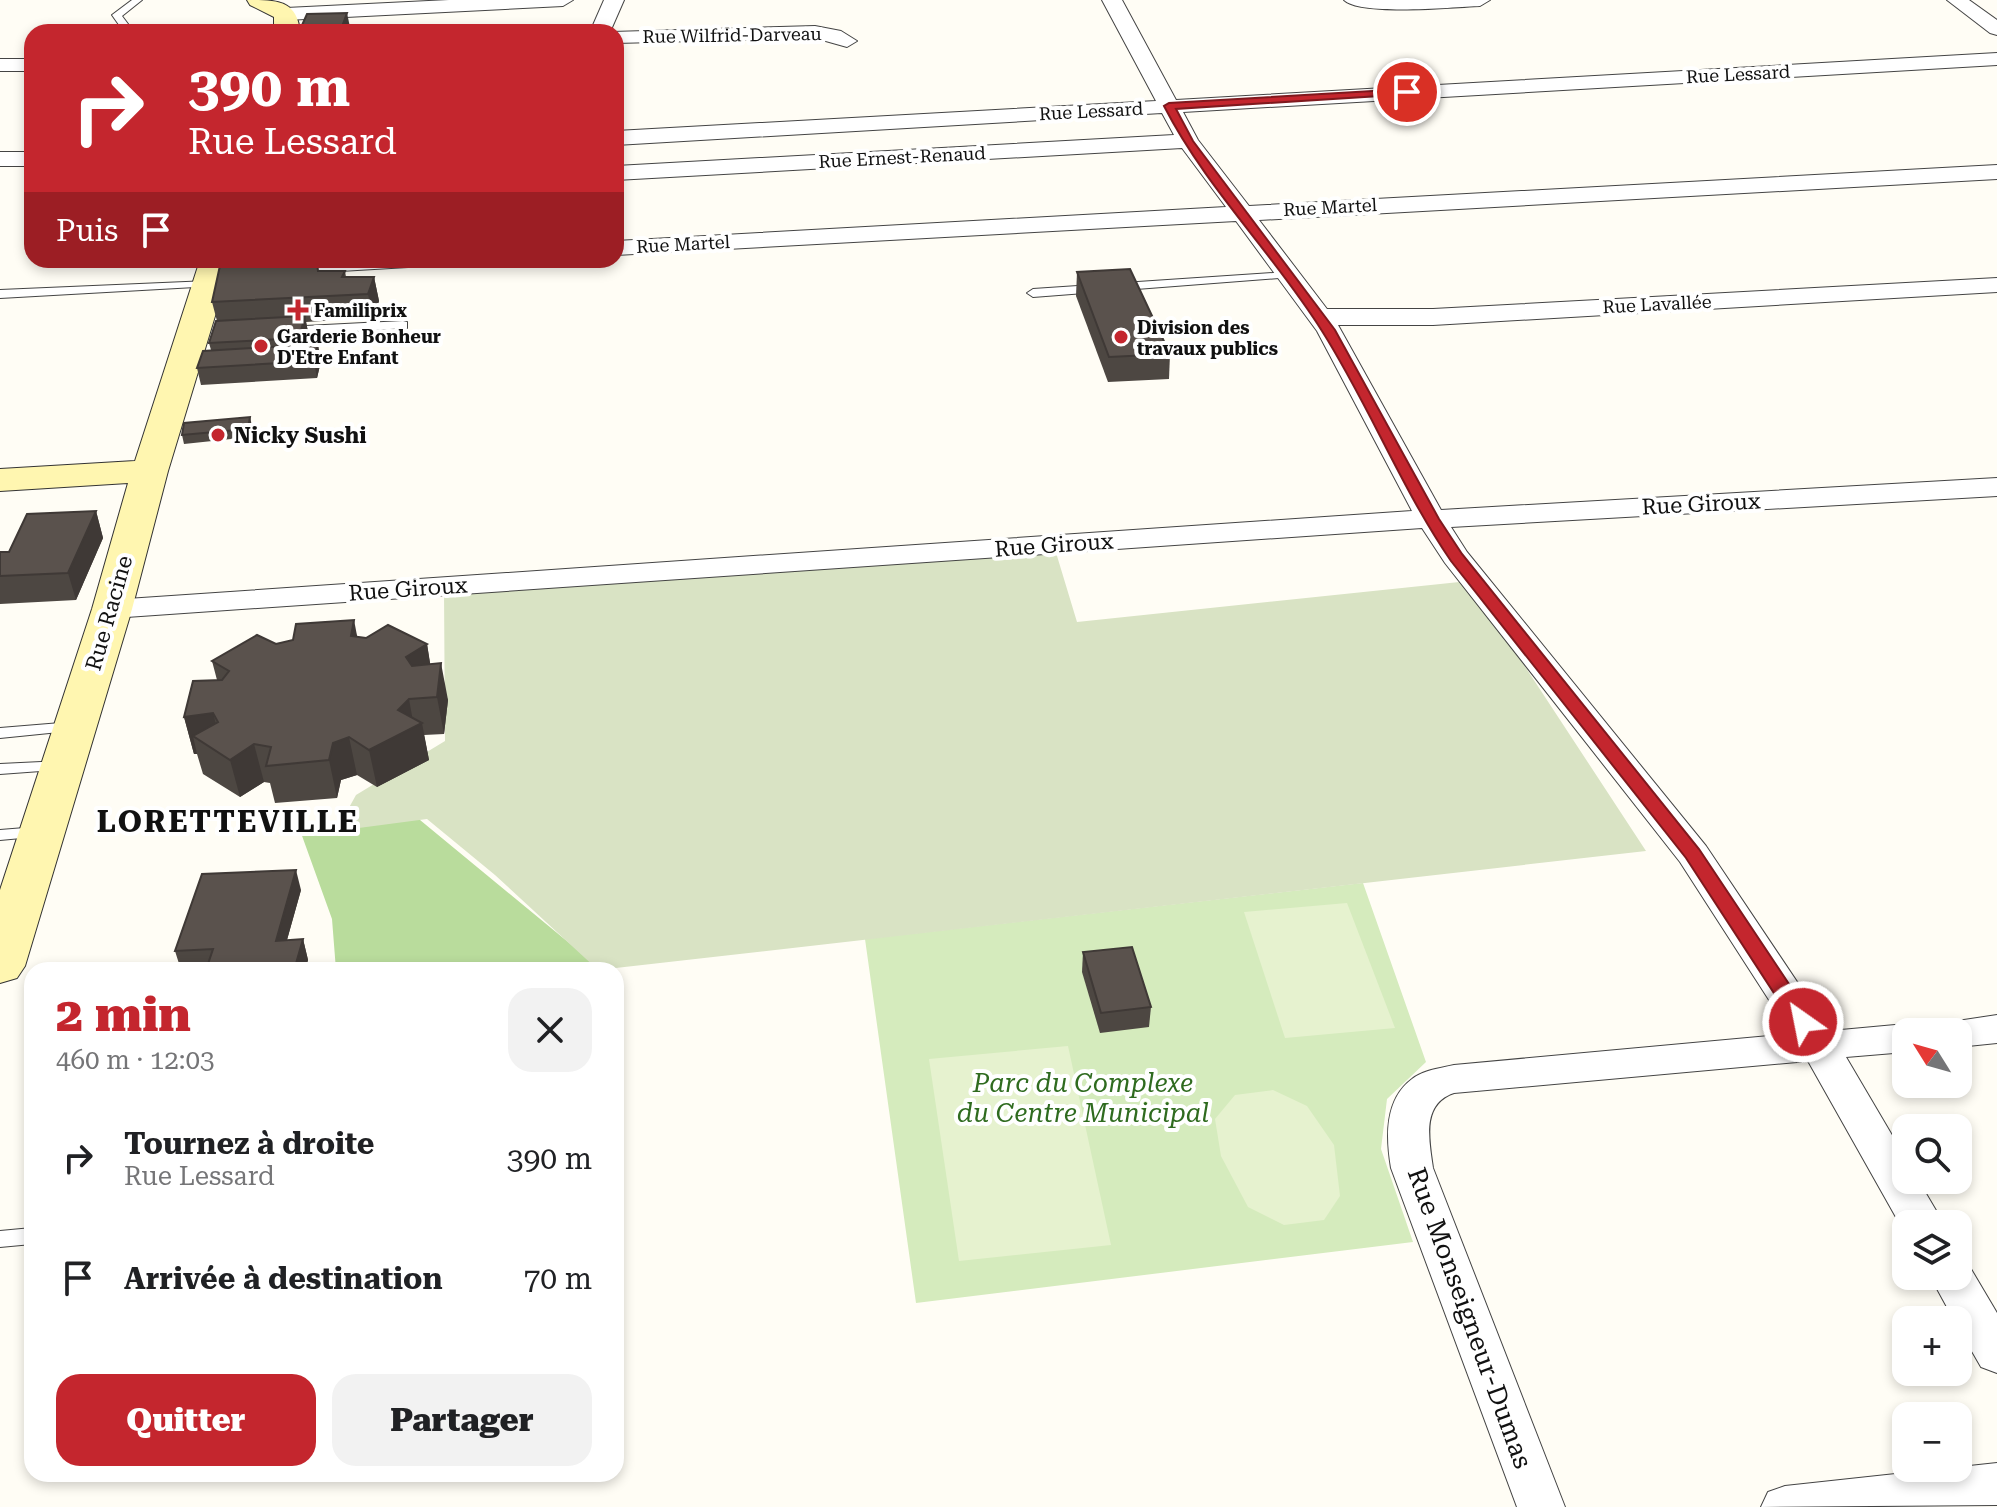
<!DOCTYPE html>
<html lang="fr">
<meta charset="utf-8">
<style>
body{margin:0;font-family:"Roboto Serif",serif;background:#f2f2f2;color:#202124;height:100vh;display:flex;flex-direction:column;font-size:30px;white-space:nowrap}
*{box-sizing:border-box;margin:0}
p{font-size:26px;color:#757577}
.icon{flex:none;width:44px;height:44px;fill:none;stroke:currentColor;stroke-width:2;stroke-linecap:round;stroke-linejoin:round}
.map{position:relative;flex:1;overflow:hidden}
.drawer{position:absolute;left:24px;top:962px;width:600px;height:520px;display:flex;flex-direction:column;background:#fff;border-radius:24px;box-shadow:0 4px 12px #0003}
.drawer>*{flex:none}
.banner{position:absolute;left:24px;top:24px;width:600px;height:244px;border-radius:24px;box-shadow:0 4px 12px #0003;background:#c4262e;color:#fff;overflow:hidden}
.needle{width:52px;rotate:307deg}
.fabs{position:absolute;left:1892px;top:1018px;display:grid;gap:16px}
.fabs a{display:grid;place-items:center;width:80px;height:80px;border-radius:16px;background:#fff;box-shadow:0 4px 12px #0003;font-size:40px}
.pin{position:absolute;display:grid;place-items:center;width:68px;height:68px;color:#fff;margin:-34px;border:4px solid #fff;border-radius:50%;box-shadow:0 2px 8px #0007}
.me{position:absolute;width:88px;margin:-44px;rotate:327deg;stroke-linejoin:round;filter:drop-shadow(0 0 6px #0008)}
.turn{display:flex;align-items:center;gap:28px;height:168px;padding:0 32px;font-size:36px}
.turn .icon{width:104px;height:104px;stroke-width:2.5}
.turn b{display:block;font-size:56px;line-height:68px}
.then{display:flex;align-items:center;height:76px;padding:0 32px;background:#0003;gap:16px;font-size:30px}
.round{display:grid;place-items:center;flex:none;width:84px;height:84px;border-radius:24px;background:#f2f2f2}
.overview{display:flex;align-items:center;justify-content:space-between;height:136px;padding:0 32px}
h1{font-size:48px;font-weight:800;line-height:60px;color:#c4262e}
.cta{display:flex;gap:16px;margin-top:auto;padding:16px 32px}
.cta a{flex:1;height:92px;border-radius:24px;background:#c4262e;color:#fff;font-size:32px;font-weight:800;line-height:92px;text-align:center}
.cta a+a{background:#f2f2f2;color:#202124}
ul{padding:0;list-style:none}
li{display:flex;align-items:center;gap:24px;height:120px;padding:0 32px}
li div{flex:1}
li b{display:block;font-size:30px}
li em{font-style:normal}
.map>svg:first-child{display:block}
.green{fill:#d5ebbd}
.forest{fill:#b9dc9c}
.cemetery{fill:#d9e3c4}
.pitch{fill:#e6f2cf}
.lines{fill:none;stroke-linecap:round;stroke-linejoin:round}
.lane-casing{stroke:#444;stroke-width:2}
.street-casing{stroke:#444;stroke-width:2}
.secondary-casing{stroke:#333;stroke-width:2}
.lane{fill:#fff;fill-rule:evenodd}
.street{fill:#fff;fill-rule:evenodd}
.secondary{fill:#fff6b0;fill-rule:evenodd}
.wall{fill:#4d4742}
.shaded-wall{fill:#3f3936}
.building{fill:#5a524d;stroke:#3f3936;stroke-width:2}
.route{fill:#c4262e;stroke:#7f191e;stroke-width:2}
.poi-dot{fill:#c4262e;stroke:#fff;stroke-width:3}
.labels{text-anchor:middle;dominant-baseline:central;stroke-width:8;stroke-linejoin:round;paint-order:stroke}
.far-street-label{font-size:18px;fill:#111;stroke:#fff}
.far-poi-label{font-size:18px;font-weight:bold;fill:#111;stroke:#fff;text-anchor:start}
.poi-label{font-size:22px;font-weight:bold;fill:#111;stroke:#fff;text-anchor:start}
.street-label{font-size:22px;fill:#111;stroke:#fff}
.near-park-label{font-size:26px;font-style:italic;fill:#2f6b1f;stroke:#fff}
.near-street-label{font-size:26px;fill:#111;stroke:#fff}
.district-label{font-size:30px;font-weight:bold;letter-spacing:2px;fill:#111;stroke:#fff}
</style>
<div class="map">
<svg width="1997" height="1507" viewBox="0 0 1997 1507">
<rect width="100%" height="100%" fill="#fffdf5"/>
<polygon class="green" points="1363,883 1426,1062 1387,1099 1381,1149 1413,1242 916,1303 865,939"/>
<polygon class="forest" points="397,801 602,970 336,970 332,919 301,833"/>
<polygon class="cemetery" points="1054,546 1077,622 1469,581 1646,851 598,970 495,875 427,819 336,831 356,795 445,741 444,591"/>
<g class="pitch">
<polygon points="1347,903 1395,1028 1285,1038 1244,912"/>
<polygon points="1068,1046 1111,1245 959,1261 929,1059"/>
<polygon points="1273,1090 1307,1106 1334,1145 1340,1196 1324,1220 1284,1225 1248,1207 1221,1156 1215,1119 1235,1095"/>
</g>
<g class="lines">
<g class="lane-casing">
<g id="lane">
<polygon points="132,0 142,0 122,16 134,32 124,32 112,15"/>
<polygon points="1287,272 1293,275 1291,277 1033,297 1027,293 1033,289"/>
<polygon points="209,281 213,282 213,286 0,298 0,290"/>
<polygon points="403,321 407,322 407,328 286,335 280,331 286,327"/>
<polygon points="73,722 79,724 81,727 79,730 0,738 0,728"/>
<polygon points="62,761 68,763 70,766 68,769 0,774 0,764"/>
<polygon points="37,827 45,832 43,836 0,840 0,830"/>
<polygon points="32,1228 32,1244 0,1247 0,1231"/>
</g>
</g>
<g class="street-casing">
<g id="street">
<polygon points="449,0 573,0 563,6 286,20 276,14 286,8"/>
<polygon points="604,0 624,0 610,32 590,32"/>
<path d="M1102 0H1122L1176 100 1997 53V65L1183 112 1198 140 1249 206 1997 165V179L1259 220 1327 309H1433L1997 278V292L1433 325H1338L1441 510 1997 478V496L1451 527 1467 552 1706 846 1830 1031 1906 1024 1920 1028 1922 1032H1906V1052L1846 1057 1906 1159V1180H1918L1944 1224H1906V1235L1808 1061 1454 1093C1421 1104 1429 1140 1433 1168L1565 1507H1517L1391 1168C1386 1138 1384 1100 1412 1079 1423 1070 1441 1068 1454 1065L1791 1034 1680 862 1445 563 1422 528 112 618 101 616 96 609 101 602 112 600 1412 511 1317 331 1236 221 616 255V241L1226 207 1182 148 616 180V166L1174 135 1162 113 616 145V131L1156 101Z"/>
<path d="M1344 0H1490L1480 6C1455 7 1360 16 1344 0Z"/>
<polygon points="1947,0 1969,0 1997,20 1997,35 1990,33"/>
<polygon points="815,26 841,31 857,41 847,47 815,38 616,43 616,32 612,32"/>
<rect x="0" y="59" width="32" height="12"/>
<rect x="0" y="152" width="32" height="14"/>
<polygon points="285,260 420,260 417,265 408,267 273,275 264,273 261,268 264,263"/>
<polygon points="1997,1015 1997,1043 1958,1047 1958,1032 1939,1032 1944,1023"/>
<polygon points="1958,1261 1968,1264 1997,1313 1997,1373 1981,1367 1958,1327 1958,1320 1954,1320 1930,1276 1958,1276"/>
<polygon points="1997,1463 1997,1505 1761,1507 1768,1492 1785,1486"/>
</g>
</g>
<g class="secondary-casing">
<g id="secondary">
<path d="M247 0C277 0 297 0 300 32H274V17L250 5Z"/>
<polygon points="200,260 232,260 168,471 132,609 25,966 17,978 0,983 0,890 92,609 128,483 0,491 0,469 135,461"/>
</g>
</g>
<use href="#lane" class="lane"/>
<use href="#street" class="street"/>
<use href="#secondary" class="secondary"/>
</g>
<g class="wall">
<polygon points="285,260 285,262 319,271 345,271 346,277 374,277 379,301 373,318 306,322 308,332 305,345 321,361 317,378 201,385 197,368 211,350 209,343 217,321 212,302"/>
<polygon points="1077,272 1170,354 1169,379 1108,382 1076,296"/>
<polygon points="252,426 250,437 184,444 182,435"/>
<polygon points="96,511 103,538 76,600 0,604 0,552 9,552"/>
<polygon points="357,637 427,644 430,664 448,700 444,734 424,735 429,760 377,787 357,775 341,780 337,798 275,803 270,783 264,782 240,797 203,774 197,754 194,754 184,717 217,680 212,661 276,644"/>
<polygon points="301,890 287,940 303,939 308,960 305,970 181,970 175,951"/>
<polygon points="1083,952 1151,1007 1149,1027 1100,1033 1082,972"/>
</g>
<g class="shaded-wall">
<polygon points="347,13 351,32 340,32"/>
<polygon points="374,277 379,301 373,318 368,294"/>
<polygon points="305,316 308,332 302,355 299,338"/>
<polygon points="318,344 321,361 317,378 314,361"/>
<polygon points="250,417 252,426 250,437 248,429"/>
<polygon points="96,511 103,538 76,600 68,573"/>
<polygon points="354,620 361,656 351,636"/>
<polygon points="427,644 433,681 413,693 406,657"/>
<polygon points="441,663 448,700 444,734 437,697"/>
<polygon points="409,699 414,727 422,723 429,760 377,787 369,750 398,710"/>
<polygon points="213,713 223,750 193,736 197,754 194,754 184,717"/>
<polygon points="349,737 357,775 341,780 337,798 329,760 333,743"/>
<polygon points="254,744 264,782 240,797 230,760"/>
<polygon points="296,870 301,890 281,961 276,941"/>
<polygon points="303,939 308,960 305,970 296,970 295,967"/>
</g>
<g class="building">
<polygon points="347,13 340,32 299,32 307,14"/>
<polygon points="222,260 281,260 280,263 317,262 318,271 345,271 342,277 374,277 368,294 212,302 221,261"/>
<polygon points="1130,269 1170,354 1109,357 1077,272"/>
<polygon points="305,316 299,338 209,343 216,321"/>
<polygon points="318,344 314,361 197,368 203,351"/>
<polygon points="250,417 248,429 182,435 184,423"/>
<polygon points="96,511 68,573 0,576 0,552 9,552 27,514"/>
<polygon points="354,620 351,636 366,638 388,625 427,644 406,657 412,666 441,663 437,697 409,699 398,710 422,723 369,750 349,737 333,743 329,760 266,766 271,747 254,744 230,760 193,736 218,722 213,713 184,717 193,681 222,680 229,671 212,661 257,635 276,644 293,640 296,624"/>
<polygon points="296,870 276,941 303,939 295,967 268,968 267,970 206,970 213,949 175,951 202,874"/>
<polygon points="1132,947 1151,1007 1101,1013 1083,952"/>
</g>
<path class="route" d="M1407 89 1411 90V94L1176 109 1193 141 1335 330 1439 519 1462 554 1699 849 1811 1017 1814 1022 1811 1027H1796L1686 858 1451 561C1401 488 1369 405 1322 331 1273 253 1206 188 1164 106L1169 103Z"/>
<g class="poi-dot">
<path d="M294 298h8v8h8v8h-8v8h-8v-8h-8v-8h8z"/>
<circle cx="1121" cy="337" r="8"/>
<circle cx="261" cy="346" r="8"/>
<circle cx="218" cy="435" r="8"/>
</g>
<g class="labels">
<g class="far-street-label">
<text transform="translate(732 35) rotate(-1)">Rue Wilfrid-Darveau</text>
<text transform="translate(1738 74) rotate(-3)">Rue Lessard</text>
<text transform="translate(1091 111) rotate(-3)">Rue Lessard</text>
<text transform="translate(902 157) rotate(-3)">Rue Ernest-Renaud</text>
<text transform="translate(1330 207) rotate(-3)">Rue Martel</text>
<text transform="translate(683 244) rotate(-3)">Rue Martel</text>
<text transform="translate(1657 304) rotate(-3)">Rue Lavallée</text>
</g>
<g class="far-poi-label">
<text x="314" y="310">Familiprix</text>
<text x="1137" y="327">Division des<tspan x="1137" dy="21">travaux publics</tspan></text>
<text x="277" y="336">Garderie Bonheur<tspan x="277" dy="21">D'Etre Enfant</tspan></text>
</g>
<g class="poi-label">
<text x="234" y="435">Nicky Sushi</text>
</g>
<g class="street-label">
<text transform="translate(1701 504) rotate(-3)">Rue Giroux</text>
<text transform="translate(1054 545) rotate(-4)">Rue Giroux</text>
<text transform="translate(408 589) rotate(-4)">Rue Giroux</text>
<text transform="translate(109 613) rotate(-74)">Rue Racine</text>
</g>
<g class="near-park-label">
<text x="1083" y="1083">Parc du Complexe<tspan x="1083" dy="30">du Centre Municipal</tspan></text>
</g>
<g class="near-street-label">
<text transform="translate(1470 1318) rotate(70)">Rue Monseigneur-Dumas</text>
</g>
<g class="district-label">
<text x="228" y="821">LORETTEVILLE</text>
</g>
</g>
</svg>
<div class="fabs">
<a><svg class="needle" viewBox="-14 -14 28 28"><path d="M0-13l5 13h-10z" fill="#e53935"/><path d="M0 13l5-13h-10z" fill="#757577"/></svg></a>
<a><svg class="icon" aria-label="search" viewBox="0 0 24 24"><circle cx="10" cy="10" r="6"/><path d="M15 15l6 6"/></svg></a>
<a><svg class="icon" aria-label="layers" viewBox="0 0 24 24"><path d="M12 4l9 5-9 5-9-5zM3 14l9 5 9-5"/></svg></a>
<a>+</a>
<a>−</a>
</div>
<div class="pin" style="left:1407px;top:92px;background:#d93025"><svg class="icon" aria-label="arrive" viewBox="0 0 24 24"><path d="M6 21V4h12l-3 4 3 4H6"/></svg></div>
<svg class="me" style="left:1803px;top:1022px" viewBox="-20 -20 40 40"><circle r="17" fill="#c4262e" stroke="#fff" stroke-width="3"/><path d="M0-11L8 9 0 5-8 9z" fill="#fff"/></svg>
<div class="banner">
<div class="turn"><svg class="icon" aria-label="right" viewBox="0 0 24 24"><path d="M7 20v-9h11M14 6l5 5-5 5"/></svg><div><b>390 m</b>Rue Lessard</div></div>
<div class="then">Puis<svg class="icon" aria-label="arrive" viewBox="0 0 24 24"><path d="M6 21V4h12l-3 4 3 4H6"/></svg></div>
</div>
<section class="drawer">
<div class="overview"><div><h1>2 min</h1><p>460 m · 12:03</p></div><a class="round"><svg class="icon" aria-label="close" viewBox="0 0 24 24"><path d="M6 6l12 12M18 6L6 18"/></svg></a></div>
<ul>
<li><svg class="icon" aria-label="right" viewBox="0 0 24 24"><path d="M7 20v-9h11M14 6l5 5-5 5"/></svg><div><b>Tournez à droite</b><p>Rue Lessard</p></div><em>390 m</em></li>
<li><svg class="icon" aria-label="arrive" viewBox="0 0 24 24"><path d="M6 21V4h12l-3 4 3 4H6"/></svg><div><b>Arrivée à destination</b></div><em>70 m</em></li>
</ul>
<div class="cta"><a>Quitter</a><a>Partager</a></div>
</section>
</div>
